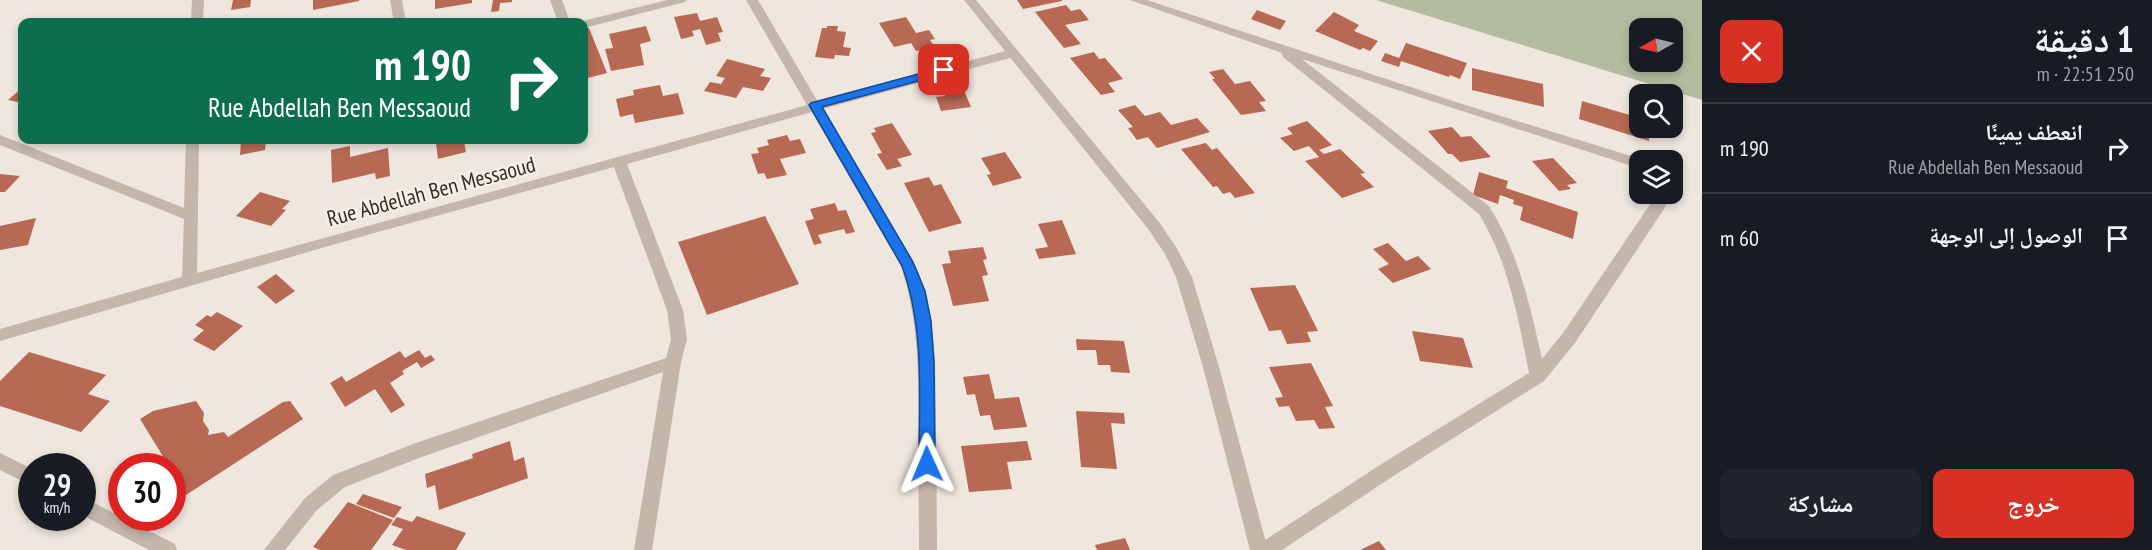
<!DOCTYPE html>
<html lang="ar">
<meta charset="utf-8">
<style>
body{margin:0;font-family:"PT Sans Narrow","Noto Naskh Arabic",sans-serif;background:#20242c;color:#f1f3f6;direction:rtl;height:100vh;display:flex;flex-direction:column;font-size:22px;white-space:nowrap}
*{box-sizing:border-box;margin:0}
p{font-size:20px;color:#9ea1a6}
.icon{flex:none;width:33px;height:33px;fill:none;stroke:currentColor;stroke-width:2;stroke-linecap:round;stroke-linejoin:round}
.map{position:relative;flex:1;overflow:hidden;direction:ltr}
.drawer{display:flex;flex-direction:column;background:#171b24;width:450px}
.drawer>*{flex:none}
.hud{position:absolute;left:18px;top:18px;width:570px;height:126px;border-radius:12px;box-shadow:0 3px 9px #0003;direction:rtl;background:#0b6e4f;color:#fff;overflow:hidden}
.needle{width:39px;rotate:262deg}
.fabs{position:absolute;left:1629px;top:18px;display:grid;gap:12px}
.fabs a{display:grid;place-items:center;width:54px;height:54px;border-radius:12px;background:#171b24;box-shadow:0 3px 9px #0003;font-size:30px}
.speed{position:absolute;left:18px;top:453px;display:flex;gap:12px;font-size:30px;font-weight:700;text-align:center}
.speed>*{display:grid;place-content:center;width:78px;height:78px;border-radius:50%;background:#171b24;box-shadow:0 3px 9px #0003;line-height:1}
.speed small{font-size:15px;font-weight:400}
.speed .limit{border:9px solid #d22;background:#fff;color:#111}
.pin{position:absolute;display:grid;place-items:center;width:51px;height:51px;color:#fff;margin:-26px;border-radius:12px;box-shadow:0 3px 9px #0006}
.me{position:absolute;width:66px;margin:-33px;rotate:359deg;stroke-linejoin:round;filter:drop-shadow(0 0 4px #0008)}
.turn{display:flex;align-items:center;gap:21px;height:126px;padding:0 18px;font-size:27px}
.turn .icon{width:78px;height:78px;stroke-width:2.5}
.turn b{display:block;font-size:42px;line-height:51px}
.round{display:grid;place-items:center;flex:none;width:63px;height:63px;border-radius:12px;background:#20242c}
.headline{display:flex;align-items:center;justify-content:space-between;height:102px;padding:0 18px}
h1{font-size:36px;font-weight:800;line-height:45px}
.button{display:flex;gap:12px;margin-top:auto;padding:12px 18px}
.button a{flex:1;height:69px;border-radius:12px;background:#d93025;color:#fff;font-size:24px;font-weight:800;line-height:69px;text-align:center}
.button a+a{background:#20242c;color:#f1f3f6}
ul{padding:0;list-style:none}
li{display:flex;align-items:center;gap:18px;height:90px;padding:0 18px;border-top:2px solid #363941}
li div{flex:1}
li b{display:block;font-size:22px}
li em{font-style:normal}
main{display:flex;flex:1;min-height:0}
.map>svg:first-child{display:block}
.green{fill:#b3bc9f;fill-rule:evenodd}
.building{fill:#b76953}
.lines{fill:none;stroke-linecap:round;stroke-linejoin:round}
.minor{fill:#c5b6aa;fill-rule:evenodd}
.tertiary{fill:#c5b6aa;fill-rule:evenodd}
.route{fill:#1a73e8;stroke:#114b97;stroke-width:1.5}
.labels{text-anchor:middle;dominant-baseline:central;stroke-width:4.5;stroke-linejoin:round;paint-order:stroke}
.street-label{font-size:22px;fill:#342c29;stroke:#f7f0e9}
</style>
<main>
<section class="drawer">
<div class="headline"><div><h1>1 دقيقة</h1><p>250 m · 22:51</p></div><a class="round" style="background:#d93025;color:#fff"><svg class="icon" aria-label="close" viewBox="0 0 24 24"><path d="M6 6l12 12M18 6L6 18"/></svg></a></div>
<ul>
<li><svg class="icon" aria-label="right" viewBox="0 0 24 24"><path d="M7 20v-9h11M14 6l5 5-5 5"/></svg><div><b>انعطف يمينًا</b><p>Rue Abdellah Ben Messaoud</p></div><em>190 m</em></li>
<li><svg class="icon" aria-label="arrive" viewBox="0 0 24 24"><path d="M6 21V4h12l-3 4 3 4H6"/></svg><div><b>الوصول إلى الوجهة</b></div><em>60 m</em></li>
</ul>
<div class="button"><a>خروج</a><a>مشاركة</a></div>
</section>
<div class="map">
<svg width="1702" height="550" viewBox="0 0 1702 550">
<rect width="100%" height="100%" fill="#efe6dd"/>
<path class="green" d="M1376 0H1702V100ZM1640 28H1672V62H1640Z"/>
<g class="building">
<polygon points="233,0 251,0 250,7 231,10"/>
<polygon points="313,0 359,0 359,1 313,10"/>
<polygon points="435,0 472,0 472,3 435,9"/>
<polygon points="493,0 512,0 512,2 500,3 499,11 491,12"/>
<polygon points="1017,0 1062,0 1062,1 1023,9"/>
<polygon points="1066,5 1071,11 1080,9 1089,20 1065,25 1081,44 1064,48 1035,12"/>
<polygon points="1257,10 1286,21 1280,30 1251,19"/>
<polygon points="1334,12 1359,25 1354,31 1378,41 1370,51 1363,48 1360,50 1315,31"/>
<polygon points="697,13 700,21 717,17 723,32 718,33 721,41 706,45 700,29 692,31 694,36 681,39 674,17"/>
<polygon points="906,17 916,33 929,30 935,39 930,40 935,47 916,51 911,43 894,47 879,23"/>
<polygon points="646,26 651,41 640,44 644,65 611,71 605,49 613,48 609,34"/>
<polygon points="827,26 838,26 837,31 846,32 843,47 851,48 849,56 835,55 834,59 815,57 822,28 827,28"/>
<polygon points="589,28 607,73 584,79 584,29"/>
<polygon points="1406,43 1467,63 1460,79 1450,75 1449,77 1401,61 1399,67 1381,61 1385,53 1399,58"/>
<polygon points="1094,52 1099,59 1105,58 1123,79 1108,83 1115,92 1101,95 1070,58"/>
<polygon points="727,59 765,69 760,76 771,78 763,91 743,87 736,98 704,91 710,82 721,84 725,78 716,76"/>
<polygon points="1472,68 1543,84 1544,107 1472,90"/>
<polygon points="1223,69 1235,84 1250,81 1266,101 1259,102 1266,111 1241,115 1212,79 1215,79 1209,72"/>
<polygon points="660,85 663,96 678,93 684,114 635,123 633,114 620,117 616,99 634,95 633,90"/>
<polygon points="22,88 22,103 8,100"/>
<polygon points="963,88 971,107 941,111 936,97 945,96 943,91"/>
<polygon points="1582,101 1640,118 1640,128 1650,128 1649,141 1579,119"/>
<polygon points="1135,105 1145,116 1160,112 1171,125 1197,118 1210,132 1157,148 1148,137 1137,140 1128,128 1133,127 1118,110"/>
<polygon points="1307,121 1332,145 1319,150 1324,154 1340,149 1365,173 1360,174 1374,187 1342,198 1305,161 1319,157 1309,146 1294,151 1280,138 1293,134 1287,128"/>
<polygon points="892,123 912,155 897,159 902,166 887,170 877,154 882,153 871,133 876,132 874,128"/>
<polygon points="1452,127 1461,137 1471,136 1491,157 1460,162 1452,154 1448,154 1428,131"/>
<polygon points="787,135 790,141 800,139 806,153 780,159 787,175 767,179 764,173 758,174 751,154 759,153 757,148 769,145 767,140"/>
<polygon points="241,140 266,140 265,150 240,155"/>
<polygon points="446,140 470,140 464,142 466,152 438,159 436,143"/>
<polygon points="1206,143 1212,150 1217,148 1255,193 1235,198 1230,192 1223,194 1217,186 1213,187 1181,149"/>
<polygon points="350,146 350,157 388,148 390,176 376,179 375,173 332,183 331,150"/>
<polygon points="1005,152 1022,178 993,186 987,175 991,174 981,158"/>
<polygon points="1553,158 1577,183 1567,185 1571,189 1559,191 1532,161"/>
<polygon points="1479,172 1508,181 1506,188 1578,212 1573,239 1520,220 1523,207 1513,204 1514,200 1500,195 1498,204 1473,195"/>
<polygon points="0,174 20,176 5,192 0,192"/>
<polygon points="929,177 934,186 941,184 962,223 929,232 904,183"/>
<polygon points="260,192 290,201 282,209 286,210 271,226 236,216"/>
<polygon points="835,203 838,211 846,210 855,232 846,234 844,229 818,235 822,243 814,245 805,221 814,219 810,209"/>
<polygon points="765,216 799,284 707,315 678,242"/>
<polygon points="36,218 28,245 0,250 0,226"/>
<polygon points="1062,220 1076,254 1039,259 1035,249 1048,247 1038,224"/>
<polygon points="1388,243 1406,261 1418,256 1431,269 1393,283 1378,269 1389,264 1373,249"/>
<polygon points="983,247 987,259 983,260 988,275 982,276 989,301 953,306 942,264 951,263 948,251"/>
<polygon points="276,274 295,291 276,304 257,287"/>
<polygon points="1295,285 1318,331 1307,332 1311,342 1287,344 1281,330 1269,331 1250,288"/>
<polygon points="217,312 243,326 214,351 193,340 204,330 195,325 207,315 211,317"/>
<polygon points="1412,331 1463,338 1473,368 1420,361"/>
<polygon points="1076,339 1124,341 1130,373 1111,372 1110,365 1098,365 1096,350 1077,350"/>
<polygon points="419,350 425,358 431,355 435,360 421,368 417,362 402,371 404,374 390,383 405,405 391,413 375,389 345,407 330,383 342,376 346,382 400,351 405,358"/>
<polygon points="29,352 106,375 88,394 110,401 81,432 0,406 0,381"/>
<polygon points="1311,363 1333,406 1325,407 1335,428 1319,429 1314,420 1296,421 1289,406 1279,407 1275,398 1283,397 1269,367"/>
<polygon points="989,374 995,399 1019,397 1027,427 994,430 990,415 980,416 975,394 967,395 963,377"/>
<polygon points="196,401 204,413 203,421 209,430 208,435 224,432 228,437 283,402 290,401 303,419 186,495 172,473 172,466 169,466 140,419 153,411"/>
<polygon points="1076,411 1124,413 1125,424 1111,423 1117,469 1081,467"/>
<polygon points="510,441 514,461 524,457 528,478 439,510 435,485 427,488 425,474 473,458 472,454"/>
<polygon points="1027,441 1032,460 1007,462 1012,489 969,492 961,446"/>
<polygon points="363,494 402,507 394,518 356,504"/>
<polygon points="348,502 393,520 371,550 320,550 313,547"/>
<polygon points="417,516 466,533 456,550 406,550 392,545 403,529 391,525 397,517 412,522"/>
<polygon points="1125,538 1130,550 1097,550 1095,545"/>
<polygon points="1379,541 1386,550 1360,550"/>
</g>
<g class="lines">
<g class="minor">
<polygon points="192,0 204,0 203,22 191,22"/>
<polygon points="390,0 402,0 406,22 394,22"/>
<polygon points="550,0 562,0 570,22 558,22"/>
<polygon points="667,0 687,0 685,2 584,28 584,22 579,22"/>
<path d="M746 0H758L818 102 1013 49 1019 53 1017 56 823 109 913 261C939 309 935 381 936 434 936 473 937 511 937 550H919C919 512 918 473 918 435 919 377 919 321 901 266L812 112 627 164 683 310 687 339 681 362 652 550H634L663 372 419 458 345 487 317 510 285 550H264L305 498 333 475 416 443 666 358 671 339 667 310 614 167 367 235 0 341V329L182 277 184 219 0 145V135L184 208 186 140H199L197 273 807 105Z"/>
<path d="M1130 0H1147L1459 103 1644 160H1640V169L1635 167 1302 59 1489 206C1519 254 1530 305 1542 359L1563 333 1657 194H1671L1664 209 1575 343 1544 381 1395 475 1282 550H1257L1259 544 1383 463 1529 373C1518 318 1509 263 1479 214L1283 57 1282 53Z"/>
<polygon points="0,453 32,469 32,486 0,470"/>
<polygon points="82,497 175,544 177,550 149,550 82,515"/>
</g>
<polygon class="tertiary" points="964,0 976,0 1159,222 1176,247 1192,277 1219,367 1268,550 1250,550 1203,367 1176,277 1165,254 1149,230"/>
</g>
<path class="route" d="M944 67 948 68V73L822 107 913 262 925 291 931 321 934 362 935 464 933 469 927 471 921 469 919 464C919 398 925 329 902 266L809 105 811 103Z"/>
<g class="labels">
<g class="street-label">
<text transform="translate(431 191) rotate(-15)">Rue Abdellah Ben Messaoud</text>
</g>
</g>
</svg>
<div class="fabs">
<a><svg class="needle" viewBox="-14 -14 28 28"><path d="M0-13l5 13h-10z" fill="#e53935"/><path d="M0 13l5-13h-10z" fill="#9ea1a6"/></svg></a>
<a><svg class="icon" aria-label="search" viewBox="0 0 24 24"><circle cx="10" cy="10" r="6"/><path d="M15 15l6 6"/></svg></a>
<a><svg class="icon" aria-label="layers" viewBox="0 0 24 24"><path d="M12 4l9 5-9 5-9-5zM3 14l9 5 9-5"/></svg></a>
</div>
<div class="speed"><div>29<small>km/h</small></div><div class="limit">30</div></div>
<div class="pin" style="left:944px;top:70px;background:#d93025"><svg class="icon" aria-label="arrive" viewBox="0 0 24 24"><path d="M6 21V4h12l-3 4 3 4H6"/></svg></div>
<svg class="me" style="left:927px;top:464px" viewBox="-20 -20 40 40"><path d="M0-17L14 15 0 8-14 15z" fill="#1a73e8" stroke="#fff" stroke-width="4"/></svg>
<div class="hud">
<div class="turn"><svg class="icon" aria-label="right" viewBox="0 0 24 24"><path d="M7 20v-9h11M14 6l5 5-5 5"/></svg><div><b>190 m</b>Rue Abdellah Ben Messaoud</div></div>
</div>
</div>
</main>
